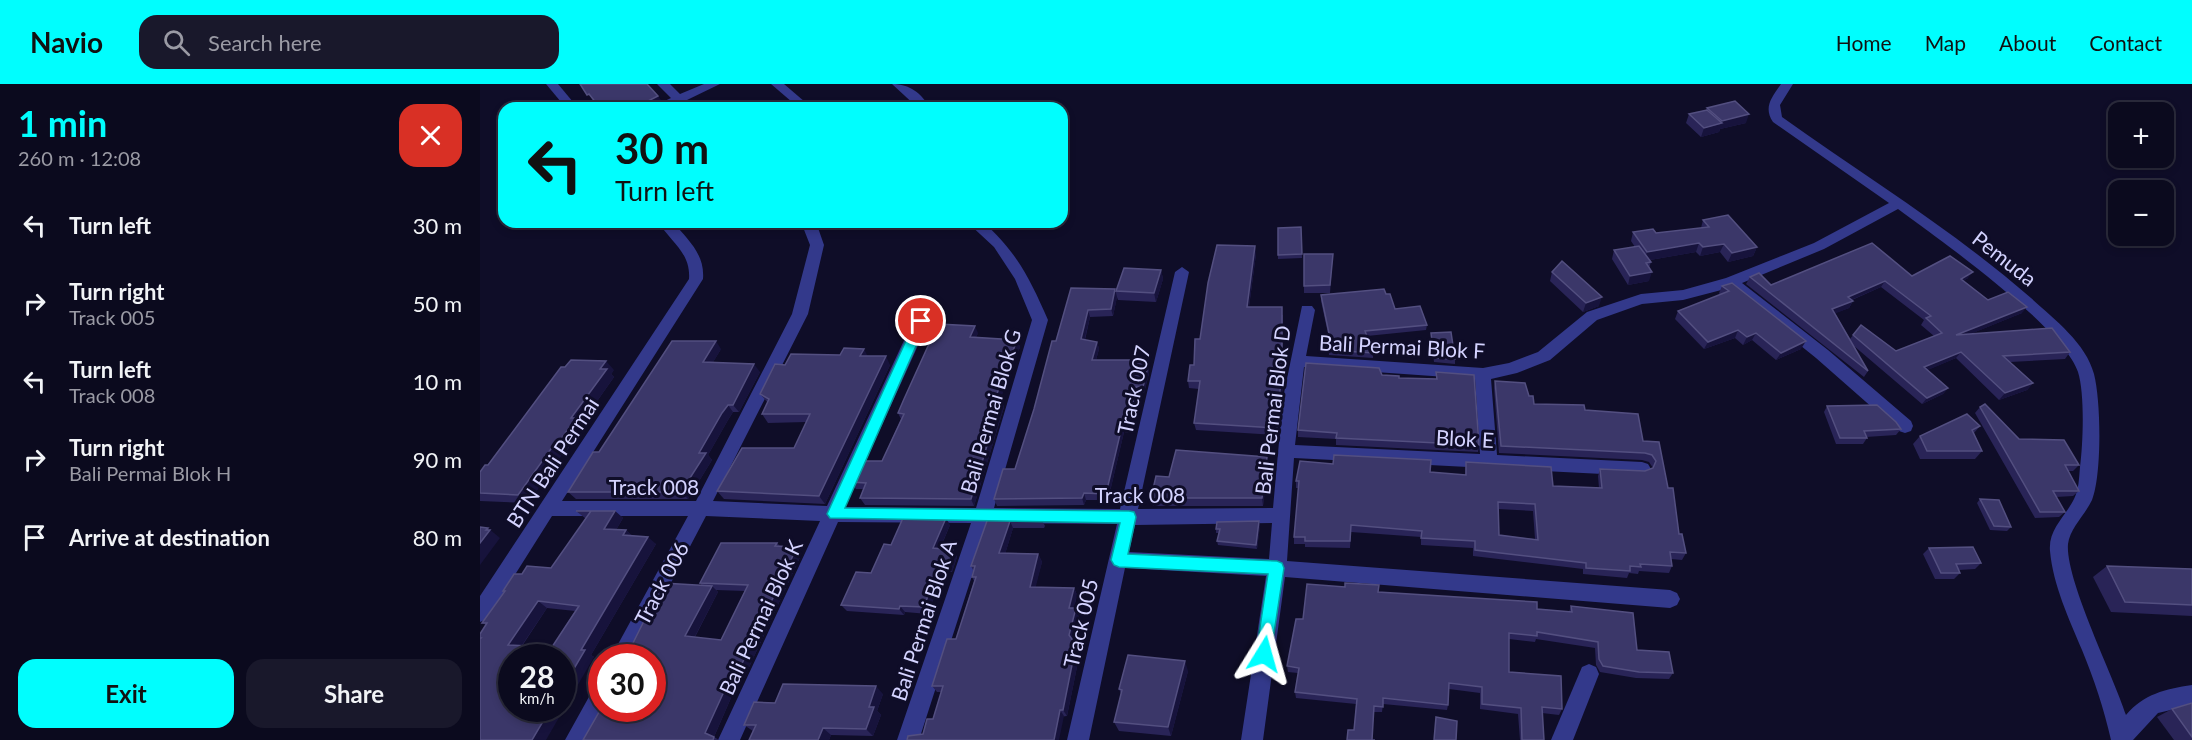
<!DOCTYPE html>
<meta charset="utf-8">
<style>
body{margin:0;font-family:Lato,sans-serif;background:#19182b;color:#f1f3f6;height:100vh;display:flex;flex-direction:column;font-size:22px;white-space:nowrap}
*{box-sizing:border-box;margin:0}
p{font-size:20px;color:#9a9aa4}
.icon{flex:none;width:33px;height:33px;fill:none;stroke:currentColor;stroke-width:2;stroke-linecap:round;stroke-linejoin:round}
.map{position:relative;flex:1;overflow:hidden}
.panel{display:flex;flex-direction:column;background:#0b0a1e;width:480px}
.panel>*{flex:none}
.banner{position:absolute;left:18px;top:18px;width:570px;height:126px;border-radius:18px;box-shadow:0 3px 9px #0003,0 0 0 2px #2b2b3c;background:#00fefe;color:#111;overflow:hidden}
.tools{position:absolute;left:1628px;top:18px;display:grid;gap:12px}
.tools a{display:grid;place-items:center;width:66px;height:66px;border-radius:12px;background:#0b0a1e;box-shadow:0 3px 9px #0003,0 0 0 2px #2b2b3c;font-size:30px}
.speed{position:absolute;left:18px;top:560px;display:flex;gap:12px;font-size:30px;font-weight:700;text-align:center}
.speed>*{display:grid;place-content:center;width:78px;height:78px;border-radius:50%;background:#0b0a1e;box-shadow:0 3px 9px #0003,0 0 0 2px #2b2b3c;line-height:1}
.speed small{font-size:15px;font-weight:400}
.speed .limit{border:9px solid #d22;background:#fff;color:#111}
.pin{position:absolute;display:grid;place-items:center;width:51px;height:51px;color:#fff;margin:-26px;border:3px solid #fff;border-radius:50%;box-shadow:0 2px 6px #0007}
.me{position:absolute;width:66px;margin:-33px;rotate:8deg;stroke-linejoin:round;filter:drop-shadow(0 0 4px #0008)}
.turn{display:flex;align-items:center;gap:21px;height:126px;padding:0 18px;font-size:27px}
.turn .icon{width:78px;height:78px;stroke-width:2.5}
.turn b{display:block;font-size:42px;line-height:51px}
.round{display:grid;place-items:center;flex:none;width:63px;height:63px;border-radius:18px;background:#19182b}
.head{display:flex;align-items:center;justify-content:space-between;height:102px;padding:0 18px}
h1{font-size:36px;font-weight:700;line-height:45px;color:#00fefe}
.primary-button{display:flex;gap:12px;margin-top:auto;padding:12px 18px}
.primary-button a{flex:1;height:69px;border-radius:18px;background:#00fefe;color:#111;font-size:24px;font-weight:700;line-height:69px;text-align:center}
.primary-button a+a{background:#19182b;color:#f1f3f6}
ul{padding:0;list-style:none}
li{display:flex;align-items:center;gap:18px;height:78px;padding:0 18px}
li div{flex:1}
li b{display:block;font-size:22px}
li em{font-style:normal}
header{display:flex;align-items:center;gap:36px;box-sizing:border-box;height:84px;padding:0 30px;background:#00fefe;color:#111}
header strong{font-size:28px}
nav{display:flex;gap:33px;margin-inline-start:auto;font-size:21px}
.search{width:420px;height:54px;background:#19182b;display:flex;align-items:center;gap:15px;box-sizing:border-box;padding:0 21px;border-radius:18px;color:#9a9aa4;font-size:22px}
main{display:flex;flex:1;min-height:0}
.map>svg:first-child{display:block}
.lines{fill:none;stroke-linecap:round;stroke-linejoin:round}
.minor{fill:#33398b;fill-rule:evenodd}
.wall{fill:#292457;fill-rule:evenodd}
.shaded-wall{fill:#17133c}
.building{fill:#3b3769;stroke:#534f80;stroke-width:1.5;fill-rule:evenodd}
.route{fill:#00fefe;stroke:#00a5a5;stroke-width:1.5}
.labels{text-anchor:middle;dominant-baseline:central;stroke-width:6;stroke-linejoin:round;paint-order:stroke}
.street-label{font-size:21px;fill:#d4d3ff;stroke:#0f0d28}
</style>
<header>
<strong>Navio</strong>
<div class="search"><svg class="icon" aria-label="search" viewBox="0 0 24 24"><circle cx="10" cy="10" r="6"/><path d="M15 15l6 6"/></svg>Search here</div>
<nav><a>Home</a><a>Map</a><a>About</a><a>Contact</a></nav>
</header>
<main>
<section class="panel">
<div class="head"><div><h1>1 min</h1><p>260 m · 12:08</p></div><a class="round" style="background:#d93025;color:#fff"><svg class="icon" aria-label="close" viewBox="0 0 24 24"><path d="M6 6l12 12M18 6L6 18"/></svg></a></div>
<ul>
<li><svg class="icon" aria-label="left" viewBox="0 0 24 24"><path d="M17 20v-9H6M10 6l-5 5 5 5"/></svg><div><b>Turn left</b></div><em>30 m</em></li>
<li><svg class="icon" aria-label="right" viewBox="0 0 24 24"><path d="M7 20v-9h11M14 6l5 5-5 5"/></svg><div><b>Turn right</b><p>Track 005</p></div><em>50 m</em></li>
<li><svg class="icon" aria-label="left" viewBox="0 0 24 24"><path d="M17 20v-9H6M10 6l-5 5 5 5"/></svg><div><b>Turn left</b><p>Track 008</p></div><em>10 m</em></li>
<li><svg class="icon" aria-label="right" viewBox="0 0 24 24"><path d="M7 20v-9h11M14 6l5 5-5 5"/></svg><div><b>Turn right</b><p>Bali Permai Blok H</p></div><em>90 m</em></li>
<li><svg class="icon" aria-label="arrive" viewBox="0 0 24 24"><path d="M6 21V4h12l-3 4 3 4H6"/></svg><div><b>Arrive at destination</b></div><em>80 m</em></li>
</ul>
<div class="primary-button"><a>Exit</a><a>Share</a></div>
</section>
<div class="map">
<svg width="1712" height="656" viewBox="0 0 1712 656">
<rect width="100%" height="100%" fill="#0f0d28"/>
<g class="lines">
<g class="minor">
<polygon points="66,0 78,0 98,24 86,24"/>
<polygon points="177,0 190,0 200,10 224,0 240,0 207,16 215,24 202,24 197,20 187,24 170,24 191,14"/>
<polygon points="291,0 304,0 332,24 319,24"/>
<path d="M412 0C430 0 441 9 450 24H438Z"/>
<path d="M1301 0H1313L1300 21 1302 33C1386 93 1473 146 1551 214 1574 235 1606 259 1614 290 1621 317 1622 391 1612 416 1605 431 1590 444 1588 460 1585 495 1633 591 1646 631 1664 610 1685 605 1712 601V621L1678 629 1653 656H1631C1624 625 1614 595 1602 566 1589 535 1573 501 1570 467 1568 445 1586 432 1594 415 1599 405 1599 394 1600 383 1603 360 1605 310 1598 288 1583 243 1459 155 1418 125L1344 165 1262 199 1348 266 1431 337 1433 342 1431 347 1425 349 1419 347 1336 274 1249 204 1203 216 1162 220 1117 236 1070 276 1037 289 1011 295 1017 371 1162 378 1168 380 1171 385 1168 390 1162 392 814 374 807 477 1190 506 1197 509 1200 515 1197 521 1190 524 805 493 783 656H761L786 492 645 484 609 656H587L637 440 509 439 439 656H417L491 439 358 438 260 656H238L340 437 226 432 152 573H131L208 432H72L7 535 0 538V512L209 195C211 169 191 158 178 138H193C208 156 225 170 223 195L82 417H216L312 230 330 161 321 138H336L344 161 328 230 233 417 347 422 433 237 436 233H446L449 237 365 423 496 424 552 236 535 195 514 163 487 138H503C537 168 550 195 568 236L514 424 640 425 695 188 702 183 709 188 658 425 793 424 803 314 822 222H832L835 226 826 272 1003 284 1029 279 1058 268 1107 228 1161 210 1203 206 1246 194 1334 159 1409 119 1293 38C1283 23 1292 13 1301 0ZM824 283 995 295 1000 370 815 361ZM792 439 789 475 649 468 655 441Z"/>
<polygon points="1109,580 1116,583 1119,590 1093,656 1071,656 1102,583"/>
<polygon points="122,599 122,624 125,624 107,656 85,656 115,602"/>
</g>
</g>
<g class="wall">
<polygon points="1227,24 1266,39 1240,45 1239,48 1221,53 1206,39 1209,30 1226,26"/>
<polygon points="1223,136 1277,163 1273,172 1248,178 1240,168 1220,172 1216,168 1170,176 1171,178 1169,184 1169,197 1148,201 1132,175 1134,166 1155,163 1151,157 1153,148 1176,149 1221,144"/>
<polygon points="821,143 822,174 798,175 798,144"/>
<polygon points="776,170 769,223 803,231 802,275 807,275 807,283 801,314 797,351 716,346 714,339 719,305 709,304 708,297 714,281 720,255"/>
<polygon points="824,170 853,170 850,209 824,209"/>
<polygon points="681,186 683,195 676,218 638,216 637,213 633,232 610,233 605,256 617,258 619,265 616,276 668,276 669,283 669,289 664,309 658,309 650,349 644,348 628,416 606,416 604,421 517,422 514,415 535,385 576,257 591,204 636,207"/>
<polygon points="1072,188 1119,222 1103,228 1070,197"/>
<path d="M1432 192 1488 194 1483 197 1508 216 1542 229 1490 250 1590 268 1585 275 1530 278 1553 299 1547 306 1519 316 1476 274 1447 286 1468 304 1463 310 1442 320 1374 262 1388 287 1384 293 1266 200 1270 193 1291 201ZM1401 203 1444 236 1441 241 1454 252 1416 267 1373 251 1370 255 1355 229 1369 224 1373 217 1372 216Z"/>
<polygon points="1242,202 1321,265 1296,276 1272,256 1263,261 1255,254 1224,265 1195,235 1198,227 1240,211 1239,209"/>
<polygon points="906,210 915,225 947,241 946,246 887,252 893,269 893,274 849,271 848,259 850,259 841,217 841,211"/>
<polygon points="498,249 496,253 537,256 540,263 520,315 524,323 494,422 385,421 380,414 383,405 376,405 371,398 402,377 421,335 418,329"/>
<polygon points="951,249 975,275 975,280 954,278 951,253"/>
<polygon points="241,265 233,278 280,288 259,328 253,328 248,336 228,371 232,376 208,415 96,415 88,408 119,368"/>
<polygon points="388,272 410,281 345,420 244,415 237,407 314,364 326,338 288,339 282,330 288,319 280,310 305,281"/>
<polygon points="134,286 131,290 134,293 101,340 104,343 84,370 82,370 48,419 0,417 0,388"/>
<polygon points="956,288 999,361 998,368 856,361 856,355 818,353 818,346 902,291 919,294 956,295"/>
<path d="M1015 297 1049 312 1054 320 1105 326 1163 357 1179 358 1188 404 1199 450 1206 469 1202 476 1191 475 1192 482 1189 489 1159 487 1158 490 1149 489 1147 494 1103 490V485L993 472V464L941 461V453L871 448 870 464 825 463V460H814V453L819 404H816V397L950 388 985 391 986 378 1073 402 1119 404 1118 392 1120 385 1165 387 1173 384 1169 378 1162 376 1019 369 1014 304ZM1018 425 1053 427 1055 455 1019 451Z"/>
<polygon points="1347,322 1421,345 1416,351 1386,353 1387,354 1383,360 1356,360 1344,328"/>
<polygon points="1500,323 1539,355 1599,381 1593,387 1588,387 1599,407 1593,412 1576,413 1585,428 1579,433 1555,434 1495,329"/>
<polygon points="1500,342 1494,349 1502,367 1495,375 1440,375 1433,360 1440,352"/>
<polygon points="787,373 788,381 783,422 673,422 671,414 689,393"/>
<polygon points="1500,415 1531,443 1527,447 1510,446 1497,419"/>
<path d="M96 427H135L143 434 136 446H146L152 452 176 460 111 571 114 573 0 656V550L6 541 2 539 24 508 23 507 42 490 71 484 106 434H105ZM67 524 95 527 72 563 42 562Z"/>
<polygon points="508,434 561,434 565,442 564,444 533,444 525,470 558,470 562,478 555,503 594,504 597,511 594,524 596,524 599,531 593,556 600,568 587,632 443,650 453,635 461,608 457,608 452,602 476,555 494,497 492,493 493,486 491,482"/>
<polygon points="470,441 460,465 473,466 477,473 472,488 463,488 448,530 425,528 424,531 367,527 361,521 391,489 411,461"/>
<polygon points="780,441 777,465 738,461 737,457 739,449 736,449 736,445"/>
<path d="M297 459 300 462 322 469 264 594H261L256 607H254L234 653 239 656H103L222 502 220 499ZM236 506 265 507 241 556 215 553 238 508Z"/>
<polygon points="1449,464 1501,479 1495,485 1479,486 1480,489 1474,495 1455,495 1443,470"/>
<polygon points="1627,482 1712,485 1712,532 1631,528 1613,493"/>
<polygon points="898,508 1089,528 1091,522 1193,589 1189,595 1156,594 1120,588 1116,581 1115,564 1056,555 1055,558 1029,555 1029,588 1082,625 1079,631 1062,629 1064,656 1040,656 1038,630 1000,625 1000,609 969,605 968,621 967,626 903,620 902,628 894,628 867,656 874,646 876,620 816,614 815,608 818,589 808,588 807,582 823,535"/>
<polygon points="708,587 691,652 639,647 634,638 641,610 639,605"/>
<polygon points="403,610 397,627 401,631 393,652 351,651 349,656 269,656 273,647 264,641"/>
<polygon points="1712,619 1712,656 1694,656 1677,633 1692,625"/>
</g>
<g class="shaded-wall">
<polygon points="178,12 181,16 169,22 165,21 166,18"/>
<polygon points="161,18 164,22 160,24 146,24"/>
<polygon points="1269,30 1266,39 1240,45 1239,48 1221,53 1224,44 1241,40 1242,37"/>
<polygon points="1219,159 1216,168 1164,177 1167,168"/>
<polygon points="1244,160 1240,168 1220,172 1223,163"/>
<polygon points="775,162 776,170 768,230 767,223"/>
<polygon points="1277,163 1273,172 1248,178 1252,169"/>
<polygon points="681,186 683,195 676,218 674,209"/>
<polygon points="1172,188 1169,197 1148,201 1150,192"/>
<polygon points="1493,188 1488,194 1476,202 1481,195"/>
<polygon points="1405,197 1401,203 1364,219 1368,213"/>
<polygon points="635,205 637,213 633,232 631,225"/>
<polygon points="1122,213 1119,222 1103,228 1106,219"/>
<polygon points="1373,217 1369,224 1349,232 1352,225"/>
<polygon points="1547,223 1542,229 1471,258 1476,251"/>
<polygon points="608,226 610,233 603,262 601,255"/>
<polygon points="495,242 498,249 493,260 490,253"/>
<polygon points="1258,246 1255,254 1224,265 1228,258"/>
<polygon points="1276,249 1272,256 1263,261 1267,253"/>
<polygon points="537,256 540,263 518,322 515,315"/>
<polygon points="236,257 241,265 229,285 223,278"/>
<polygon points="1326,257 1321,265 1296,276 1301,269"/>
<polygon points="617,258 619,265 614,283 612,276"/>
<polygon points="384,265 388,273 380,272"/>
<polygon points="1481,268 1476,274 1439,290 1444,283"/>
<polygon points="406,272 410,281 345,420 339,412"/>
<polygon points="807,275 807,283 801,314 797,351 797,344 800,306"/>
<polygon points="668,276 669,289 664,309 663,303"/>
<polygon points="126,277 134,286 131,290 134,293 101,340 104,343 84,370 76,362 91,334 120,285"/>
<polygon points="274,280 280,288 259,328 253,321"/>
<polygon points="1553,299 1547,306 1519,316 1525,309"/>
<polygon points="656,303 658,309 650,349 648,342"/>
<polygon points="1468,304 1463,310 1442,320 1447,314"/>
<polygon points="521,315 524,323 494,422 491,415"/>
<polygon points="248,321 253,328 248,336 228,371 232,376 208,415 201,408 219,369 242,329"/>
<polygon points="642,342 644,348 628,416 626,410"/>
<polygon points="73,362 82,370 48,419 38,411"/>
<polygon points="787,373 788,381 783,422 782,414"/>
<polygon points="604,409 606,416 604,421 602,414"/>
<polygon points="135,427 143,434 132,453 124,445"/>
<polygon points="466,434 470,441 457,471 453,464"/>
<polygon points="530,437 533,444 523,477 519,469"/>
<polygon points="779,437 780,441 777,465 776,461"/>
<polygon points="8,444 20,454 0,481 0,459"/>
<polygon points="146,446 154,454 143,451"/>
<polygon points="168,453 176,460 111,571 114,573 66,656 52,656 71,624 82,624 82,605 101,566"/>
<polygon points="317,463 322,469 264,594 258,588"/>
<polygon points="473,466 477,473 472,488 468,482"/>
<polygon points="558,470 562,478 554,510 550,503"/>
<polygon points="459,481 463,488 448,530 444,523"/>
<polygon points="232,502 238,508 212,558 205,552"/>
<polygon points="594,504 597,511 592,531 589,524"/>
<polygon points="58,517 67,524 38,567 28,561"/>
<polygon points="420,522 425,528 424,531 419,525"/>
<polygon points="596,524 599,531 592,558 589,551"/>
<polygon points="596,561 600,568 587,632 583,626"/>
<polygon points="705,577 708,587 691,652 688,643"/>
<polygon points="255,588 261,594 256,607 249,601"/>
<polygon points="247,601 254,607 233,655 225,649"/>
<polygon points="396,602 403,610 397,627 401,631 393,652 386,645 389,623"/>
<polygon points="580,626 584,632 579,656 574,656"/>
<polygon points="343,644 351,651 349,656 338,656"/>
</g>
<g class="building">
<polygon points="100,0 167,0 178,12 166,18 165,21 187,21 189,24 165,24 161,18 146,24 120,24 109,10 107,11"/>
<polygon points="1255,17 1269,30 1242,37 1227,24"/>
<polygon points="1227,26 1242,39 1224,44 1209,30"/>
<polygon points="1248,131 1277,163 1252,169 1244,160 1223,163 1219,159 1167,168 1153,148 1173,145 1176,149 1229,143 1223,136"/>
<polygon points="821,143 822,170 798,171 798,144"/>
<polygon points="1392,159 1432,192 1470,172 1493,188 1481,195 1508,216 1528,208 1547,223 1476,251 1572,244 1590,268 1523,272 1553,299 1525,309 1481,268 1444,283 1468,304 1447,314 1373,251 1381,241 1416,267 1462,249 1446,234 1451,232 1405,197 1368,213 1373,217 1352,225 1388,287 1270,193 1279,189 1291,201"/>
<polygon points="737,161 775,162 767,223 802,223 802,275 807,275 800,306 797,344 714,339 720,297 708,297 710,281 714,281 715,255 720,255 728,199"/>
<polygon points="1159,162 1171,178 1166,179 1172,188 1150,192 1134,166"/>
<polygon points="824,170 853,170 850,201 824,202"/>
<polygon points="1082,177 1122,213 1106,219 1072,188"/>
<polygon points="644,184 681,186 674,209 636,207"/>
<polygon points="1252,199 1326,257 1301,269 1276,249 1267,253 1258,246 1228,258 1198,227 1249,207 1242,202"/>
<polygon points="591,204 635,205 631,225 608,226 601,255 617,258 612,276 668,276 668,282 663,303 656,303 648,342 642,342 626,410 604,409 602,414 514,415 523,385 535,385 554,325 572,257 576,257"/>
<polygon points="904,205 906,210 910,210 915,225 940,222 947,241 885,247 893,269 849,266 848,259 851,259 841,211"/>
<polygon points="458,240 495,242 490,253 537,256 515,315 521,315 491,415 380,414 386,399 371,398 381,377 402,377 424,330 418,329 424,315"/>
<polygon points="971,248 975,275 954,274 951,249"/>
<polygon points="192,257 236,257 223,278 274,280 253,321 248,321 242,329 219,369 226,369 201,408 88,408 113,368 119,368"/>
<polygon points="364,264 384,265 380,272 406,272 339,412 237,407 262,364 314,364 330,330 282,330 289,315 280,310 295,280 305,281 311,270 360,271"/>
<polygon points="91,276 126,277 120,285 127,285 91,334 96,334 76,362 73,362 38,411 0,409 0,388 5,381 8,381 81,283 85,283"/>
<polygon points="826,279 899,284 902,291 919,292 919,294 957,295 956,288 994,291 999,361 856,354 857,349 818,346"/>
<path d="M1015 297 1045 299 1049 312H1053L1054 320 1104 321 1105 326 1158 330 1163 357 1179 358 1188 404H1193L1199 450H1202L1206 469 1190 468 1192 482 1160 480 1161 483 1150 482V487L1106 484V479L995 466V457L941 454 942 447 871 441 870 457H825V453H814L819 397H816L820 377 853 380 854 371 951 376 950 388 986 391V378L1071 383 1073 402 1122 404 1120 385 1165 387 1173 384 1176 377 1172 371 1165 369 1021 362ZM1018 418 1055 420 1058 456 1019 451Z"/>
<polygon points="1505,320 1539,355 1584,356 1599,381 1585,381 1599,407 1573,407 1585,428 1560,428 1500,323"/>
<polygon points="1397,321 1416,338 1421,345 1384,347 1387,354 1360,354 1347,322"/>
<polygon points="1487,330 1500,342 1492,346 1502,367 1447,367 1440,352"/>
<polygon points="696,366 787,373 782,414 671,414 676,392 689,393"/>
<polygon points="1500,415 1519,416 1531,443 1514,442"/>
<path d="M96 427H135L124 445 146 446 143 451 168 453 101 566H105L82 605V573H32V624H71L52 656H0V555L1 554H0V550L7 539H2L25 507H23L34 490H42L47 482 71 484 111 427ZM58 517 99 522 72 563 28 561Z"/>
<polygon points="423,434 466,434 453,464 473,466 468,482 459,481 444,523 420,522 419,525 361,521 376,488 391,489 404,460 411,461"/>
<polygon points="508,434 561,434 561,436 530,437 519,469 558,470 550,503 594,504 589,524 596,524 589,551 596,561 583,626 580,626 574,656 427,656 428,652 443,650 447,635 453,635 463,602 452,602 467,555 476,555 496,493 492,493 495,482 491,482"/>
<polygon points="779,437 776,461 737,457 740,445 736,445 737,438"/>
<polygon points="0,443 8,444 6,446 10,446 0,459"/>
<polygon points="241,459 297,459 295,462 317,463 258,588 255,588 249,601 247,601 225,649 234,653 233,656 103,656 122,623 122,624 172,624 172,573 146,573 183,499 232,502 205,552 241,556 268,501 220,499"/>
<polygon points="1493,463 1501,479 1476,480 1480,489 1461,489 1449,464"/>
<polygon points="1627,482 1712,485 1712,521 1645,518"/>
<polygon points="865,499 899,501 898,508 1057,518 1057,525 1092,528 1091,522 1153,529 1157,566 1189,568 1193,589 1159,588 1123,582 1119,575 1118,558 1057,548 1057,552 1029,549 1029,588 1081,592 1082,625 1062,623 1064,656 1042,656 1041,624 1002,620 1002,603 969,599 968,621 903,614 903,623 894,622 892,656 895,656 867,656 868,646 874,646 877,615 815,608 819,584 807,582 816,535 823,535 827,500 865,503"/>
<polygon points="648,571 705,577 688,643 634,638 642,606 639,605"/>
<polygon points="303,600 396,602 389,623 394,623 386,645 343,644 338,656 269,656 276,641 264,641 274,618 295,619"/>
<polygon points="1712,619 1712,653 1692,625"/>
<polygon points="956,633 977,637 976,656 954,656"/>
</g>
<polygon class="route" points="441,233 447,237 365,424 649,427 654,428 656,433 648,470 797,477 802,479 804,484 790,575 784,578 779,575 776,570 788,490 639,483 634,481 631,476 640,439 350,434 347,430 435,237"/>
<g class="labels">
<g class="street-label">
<text transform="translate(1525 174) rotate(38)">Pemuda</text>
<text transform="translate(922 262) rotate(3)">Bali Permai Blok F</text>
<text transform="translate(653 306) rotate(-78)">Track 007</text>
<text transform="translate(792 326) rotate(-83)">Bali Permai Blok D</text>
<text transform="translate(510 327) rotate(-74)">Bali Permai Blok G</text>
<text transform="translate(985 354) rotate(3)">Blok E</text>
<text transform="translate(72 378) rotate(-57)">BTN Bali Permai</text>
<text x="174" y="402">Track 008</text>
<text x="660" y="410">Track 008</text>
<text transform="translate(181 499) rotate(-62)">Track 006</text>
<text transform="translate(280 533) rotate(-65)">Bali Permai Blok K</text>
<text transform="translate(443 536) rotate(-72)">Bali Permai Blok A</text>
<text transform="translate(600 539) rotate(-77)">Track 005</text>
</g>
</g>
</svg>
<div class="tools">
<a>+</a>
<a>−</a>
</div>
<div class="speed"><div>28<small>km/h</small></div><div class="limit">30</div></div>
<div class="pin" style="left:441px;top:237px;background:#d93025"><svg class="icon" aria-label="arrive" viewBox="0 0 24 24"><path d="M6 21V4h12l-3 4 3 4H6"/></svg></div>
<svg class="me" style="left:784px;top:570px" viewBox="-20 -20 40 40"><path d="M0-17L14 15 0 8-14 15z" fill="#00fefe" stroke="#fff" stroke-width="4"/></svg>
<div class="banner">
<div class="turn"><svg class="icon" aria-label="left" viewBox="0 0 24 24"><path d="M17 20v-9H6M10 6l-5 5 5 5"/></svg><div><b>30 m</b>Turn left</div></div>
</div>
</div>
</main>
